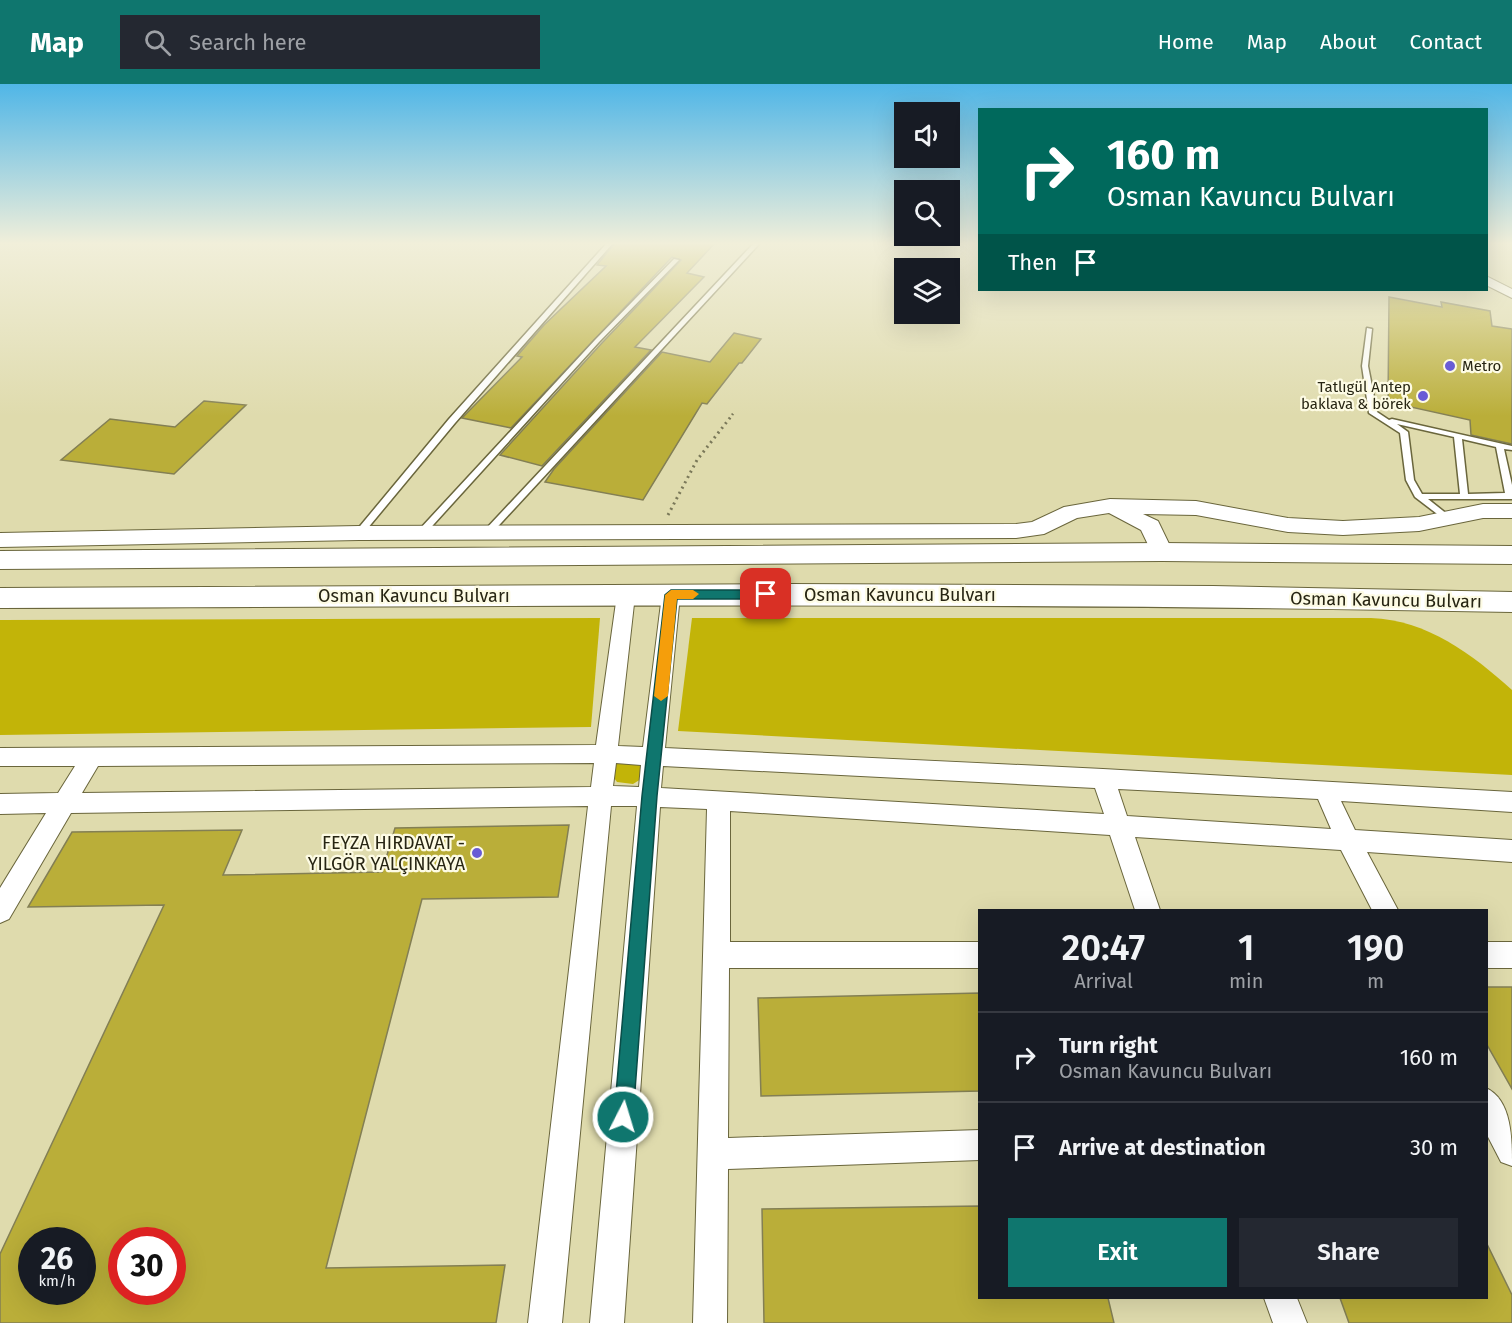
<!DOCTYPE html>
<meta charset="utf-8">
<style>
body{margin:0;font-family:"Fira Sans",sans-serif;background:#242831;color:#f1f3f6;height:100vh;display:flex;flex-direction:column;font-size:22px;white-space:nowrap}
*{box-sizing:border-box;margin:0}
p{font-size:20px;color:#9ea1a6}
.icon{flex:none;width:33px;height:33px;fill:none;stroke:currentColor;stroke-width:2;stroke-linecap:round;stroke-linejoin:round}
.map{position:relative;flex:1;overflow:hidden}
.sheet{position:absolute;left:978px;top:825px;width:510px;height:390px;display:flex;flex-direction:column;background:#171b24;border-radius:0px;box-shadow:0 6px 24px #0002}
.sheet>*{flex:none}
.guide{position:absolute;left:978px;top:24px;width:510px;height:183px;border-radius:0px;box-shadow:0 6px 24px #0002;background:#00695c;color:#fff;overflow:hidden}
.buttons{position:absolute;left:894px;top:18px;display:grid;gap:12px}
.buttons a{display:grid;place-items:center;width:66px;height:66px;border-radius:0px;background:#171b24;box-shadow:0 6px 24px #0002;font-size:30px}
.speed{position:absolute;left:18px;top:1143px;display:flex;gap:12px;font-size:30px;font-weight:700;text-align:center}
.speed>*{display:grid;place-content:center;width:78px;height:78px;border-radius:50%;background:#171b24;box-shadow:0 6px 24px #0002;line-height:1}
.speed small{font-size:15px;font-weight:400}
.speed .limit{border:9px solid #d22;background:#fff;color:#111}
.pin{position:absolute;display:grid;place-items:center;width:51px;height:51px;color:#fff;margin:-26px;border-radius:12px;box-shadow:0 3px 9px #0006}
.me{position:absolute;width:66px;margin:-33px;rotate:5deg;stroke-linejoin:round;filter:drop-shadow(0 0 4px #0008)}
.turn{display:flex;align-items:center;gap:21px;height:126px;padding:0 30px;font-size:27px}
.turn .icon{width:78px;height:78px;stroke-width:2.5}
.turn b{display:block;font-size:42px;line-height:51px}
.then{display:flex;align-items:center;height:57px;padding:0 30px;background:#0003;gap:12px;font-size:22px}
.eta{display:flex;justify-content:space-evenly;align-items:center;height:102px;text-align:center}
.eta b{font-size:36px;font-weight:600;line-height:42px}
.action{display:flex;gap:12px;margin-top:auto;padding:12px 30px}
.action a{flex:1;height:69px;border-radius:0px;background:#0f766e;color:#fff;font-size:24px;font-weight:600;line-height:69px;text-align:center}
.action a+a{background:#242831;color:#f1f3f6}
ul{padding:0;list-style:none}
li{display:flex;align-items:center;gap:18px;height:90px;padding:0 30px;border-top:2px solid #363941}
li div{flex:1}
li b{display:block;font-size:22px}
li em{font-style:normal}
header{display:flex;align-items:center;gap:36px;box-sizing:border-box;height:84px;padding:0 30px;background:#0f766e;color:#fff}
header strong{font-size:28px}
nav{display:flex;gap:33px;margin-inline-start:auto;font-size:21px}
.search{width:420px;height:54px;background:#242831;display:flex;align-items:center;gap:15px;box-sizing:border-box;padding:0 21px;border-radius:0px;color:#9ea1a6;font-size:22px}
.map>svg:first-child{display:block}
.green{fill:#c2b408}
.building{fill:#baae39;stroke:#837f54;stroke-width:1.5;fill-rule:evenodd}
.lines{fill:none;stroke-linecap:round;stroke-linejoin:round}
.service-casing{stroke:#6a663c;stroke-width:3}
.minor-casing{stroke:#6a663c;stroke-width:2}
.tertiary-casing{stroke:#6a663c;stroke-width:2}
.trunk-casing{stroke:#6a663c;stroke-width:2}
.path-far1{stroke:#7a7859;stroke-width:2;stroke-dasharray:1.5 3;stroke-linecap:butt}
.path{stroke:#7a7859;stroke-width:3;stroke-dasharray:2 4;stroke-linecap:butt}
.service{fill:#fff;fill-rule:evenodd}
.minor{fill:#fff;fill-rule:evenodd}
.tertiary{fill:#fff;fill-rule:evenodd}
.trunk{fill:#fff;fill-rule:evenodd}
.route{fill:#0f766e;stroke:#0a4d48;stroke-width:1.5}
.slow{fill:#f59e0b}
.poi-dot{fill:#695cd6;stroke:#fdfbe4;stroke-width:2}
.labels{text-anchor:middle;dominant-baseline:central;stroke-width:4.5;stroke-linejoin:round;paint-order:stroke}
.far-poi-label{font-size:15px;fill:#272513;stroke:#fdfbe4;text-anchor:start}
.street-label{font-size:18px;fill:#272513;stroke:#fdfbe4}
.poi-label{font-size:18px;fill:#272513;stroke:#fdfbe4;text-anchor:end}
</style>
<header>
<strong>Map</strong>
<div class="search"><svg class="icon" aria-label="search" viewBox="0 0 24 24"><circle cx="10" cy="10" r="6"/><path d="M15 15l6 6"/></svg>Search here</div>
<nav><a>Home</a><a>Map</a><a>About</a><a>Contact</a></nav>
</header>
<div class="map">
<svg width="1512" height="1239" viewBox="0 0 1512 1239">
<rect width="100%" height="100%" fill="#dfdbad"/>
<g class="green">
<polygon points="600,534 591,643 0,651 0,536"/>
<path d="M692 534H1371C1427 536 1472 570 1512 606V691L678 647Z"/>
<polygon points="616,679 643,679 641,695 633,700 617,698 612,691"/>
</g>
<g class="building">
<polygon points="615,159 715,159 687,189 704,193 635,263 651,266 542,382 500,371 601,260 681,176 672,173 511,344 462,334 522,273 517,272 544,241 606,182 597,181"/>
<polygon points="1389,213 1442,223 1441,218 1490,227 1492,242 1512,245 1512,360 1471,351 1470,336 1388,318"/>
<polygon points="734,249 761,255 742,279 739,279 707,320 702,319 643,416 545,398 554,385 662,268 710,278"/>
<polygon points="204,317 246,321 174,390 61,376 110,335 175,343"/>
<path d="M569 741 558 813 422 815 326 1184 505 1181 496 1239H0V1170L164 821 28 823 72 748 242 746 223 791 382 788 395 744ZM32 1156H82V1208H32ZM122 1156H172V1208H122Z"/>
<polygon points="1486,903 1512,903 1512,1005 1486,959"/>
<polygon points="980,909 980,1007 761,1012 758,914"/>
<polygon points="980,1122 980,1214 1108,1214 1114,1239 764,1239 762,1125"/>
<polygon points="1486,1158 1512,1211 1512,1239 1349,1239 1340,1214 1486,1214"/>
</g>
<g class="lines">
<g class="service-casing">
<g id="service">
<polygon points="607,159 613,159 455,339 362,451 356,451 356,447 449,335"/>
<polygon points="754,159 760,159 490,451 484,451 484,447"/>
<polygon points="674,175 679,176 599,258 424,451 418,451 418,447 595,256"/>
<path d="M1367 244 1372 245 1368 282 1377 328 1389 336 1392 335 1512 362V366L1504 365 1512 401V415H1428L1452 434 1453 436 1449 439 1415 413 1406 396 1400 349 1369 329 1362 282ZM1397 340 1454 353 1460 410H1422L1414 396 1408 348ZM1462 355 1496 363 1505 409 1468 410Z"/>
</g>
</g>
<g class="minor-casing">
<g id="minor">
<polygon points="1486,192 1512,205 1512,214 1486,201"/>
<path d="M626 504 633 506 635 511 618 662 643 663 662 511 664 506 671 504 678 506 680 511 665 664 1103 685 1512 708V728L1341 717 1355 746 1512 756V778L1367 768 1398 826H1372L1341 766 1135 753 1160 826H1135L1110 751 730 727V858H980V884H729L728 1054 980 1046V1076L728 1085 727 1239H693L707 725 660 723 624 1239H590L637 722H611L562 1239H528L588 722 71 729 9 835 0 839V804L46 729 0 730V710L58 709 75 682H0V664L596 661 617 511 619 506ZM594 679 591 703 82 709 98 682ZM616 679 641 681 639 703 613 702ZM663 682 1095 704 1104 730 661 704ZM1118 705 1318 715 1331 745 1127 732Z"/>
<rect x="1486" y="858" width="26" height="26"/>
<path d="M1486 1004C1512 1016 1512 1055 1512 1082L1501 1078 1486 1049Z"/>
<polygon points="1264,1214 1297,1214 1307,1239 1273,1239"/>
</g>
</g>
<g class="tertiary-casing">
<polygon id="tertiary" points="1110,415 1196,417 1288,434 1343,437 1419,433 1483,420 1512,420 1512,434 1483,434 1419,447 1343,451 1288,448 1196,431 1143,430 1158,437 1173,468 1170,473 1162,476 1154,473 1141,446 1109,429 1077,434 1044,450 1016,454 359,456 0,463 0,449 359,442 1016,440 1032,438 1064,423"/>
</g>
<g class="trunk-casing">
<g id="trunk">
<polygon points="1162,459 1512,462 1512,480 1162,477 0,485 0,467"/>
<path d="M789 500 1213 502 1512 508V528C1008 518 504 522 0 524V504Z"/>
</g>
</g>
<polyline class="path-far1" points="732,331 734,328"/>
<polyline class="path" points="668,431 697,376 733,330"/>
<use href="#service" class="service"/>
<use href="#minor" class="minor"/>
<use href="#tertiary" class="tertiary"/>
<use href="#trunk" class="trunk"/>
</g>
<linearGradient id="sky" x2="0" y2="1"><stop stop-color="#50b6e7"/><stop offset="0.48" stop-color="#f1efda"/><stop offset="1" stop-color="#f1efda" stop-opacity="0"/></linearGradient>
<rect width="1512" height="332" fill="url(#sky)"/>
<polygon class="route" points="671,506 766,506 772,510 766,515 677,515 657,712 633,1033 630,1040 623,1043 617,1040 614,1033 642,712 665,511"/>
<polygon class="slow" points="671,506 693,506 699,510 693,515 677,515 668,612 661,617 654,612 665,511"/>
<g class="poi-dot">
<circle cx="1450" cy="282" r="6"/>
<circle cx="1423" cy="312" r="6"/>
<circle cx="477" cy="769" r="6"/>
</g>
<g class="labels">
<g class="far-poi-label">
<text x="1462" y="282">Metro</text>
<text x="1411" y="303" text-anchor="end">Tatlıgül Antep<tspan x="1411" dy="17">baklava &amp; börek</tspan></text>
</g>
<g class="street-label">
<text x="900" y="511">Osman Kavuncu Bulvarı</text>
<text x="414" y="512">Osman Kavuncu Bulvarı</text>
<text transform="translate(1386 516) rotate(1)">Osman Kavuncu Bulvarı</text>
</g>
<g class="poi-label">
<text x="465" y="759">FEYZA HIRDAVAT -<tspan x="465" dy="21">YILGÖR YALÇINKAYA</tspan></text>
</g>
</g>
</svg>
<div class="buttons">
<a><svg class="icon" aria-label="sound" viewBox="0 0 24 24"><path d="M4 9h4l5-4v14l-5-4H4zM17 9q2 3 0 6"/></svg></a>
<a><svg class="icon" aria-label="search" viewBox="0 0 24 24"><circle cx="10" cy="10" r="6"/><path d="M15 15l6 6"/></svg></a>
<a><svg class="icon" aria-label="layers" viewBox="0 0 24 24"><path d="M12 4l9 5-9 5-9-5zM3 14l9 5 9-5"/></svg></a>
</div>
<div class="speed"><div>26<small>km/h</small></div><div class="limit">30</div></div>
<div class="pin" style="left:766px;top:510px;background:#d93025"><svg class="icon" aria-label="arrive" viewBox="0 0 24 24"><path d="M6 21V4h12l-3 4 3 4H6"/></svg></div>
<svg class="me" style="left:623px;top:1033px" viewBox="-20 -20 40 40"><circle r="17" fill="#0f766e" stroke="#fff" stroke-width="3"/><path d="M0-11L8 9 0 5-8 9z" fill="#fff"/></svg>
<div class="guide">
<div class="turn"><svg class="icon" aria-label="right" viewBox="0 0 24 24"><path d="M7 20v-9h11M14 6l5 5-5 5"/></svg><div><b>160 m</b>Osman Kavuncu Bulvarı</div></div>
<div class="then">Then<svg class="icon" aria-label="arrive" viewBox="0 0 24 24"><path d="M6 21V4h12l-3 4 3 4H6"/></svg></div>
</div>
<section class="sheet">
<div class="eta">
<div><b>20:47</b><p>Arrival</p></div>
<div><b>1</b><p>min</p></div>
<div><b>190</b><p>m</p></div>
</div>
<ul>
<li><svg class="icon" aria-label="right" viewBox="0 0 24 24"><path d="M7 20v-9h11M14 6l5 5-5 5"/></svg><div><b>Turn right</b><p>Osman Kavuncu Bulvarı</p></div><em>160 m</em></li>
<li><svg class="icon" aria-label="arrive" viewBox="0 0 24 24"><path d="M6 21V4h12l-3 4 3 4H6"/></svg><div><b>Arrive at destination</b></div><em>30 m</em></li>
</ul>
<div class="action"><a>Exit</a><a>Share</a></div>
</section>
</div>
